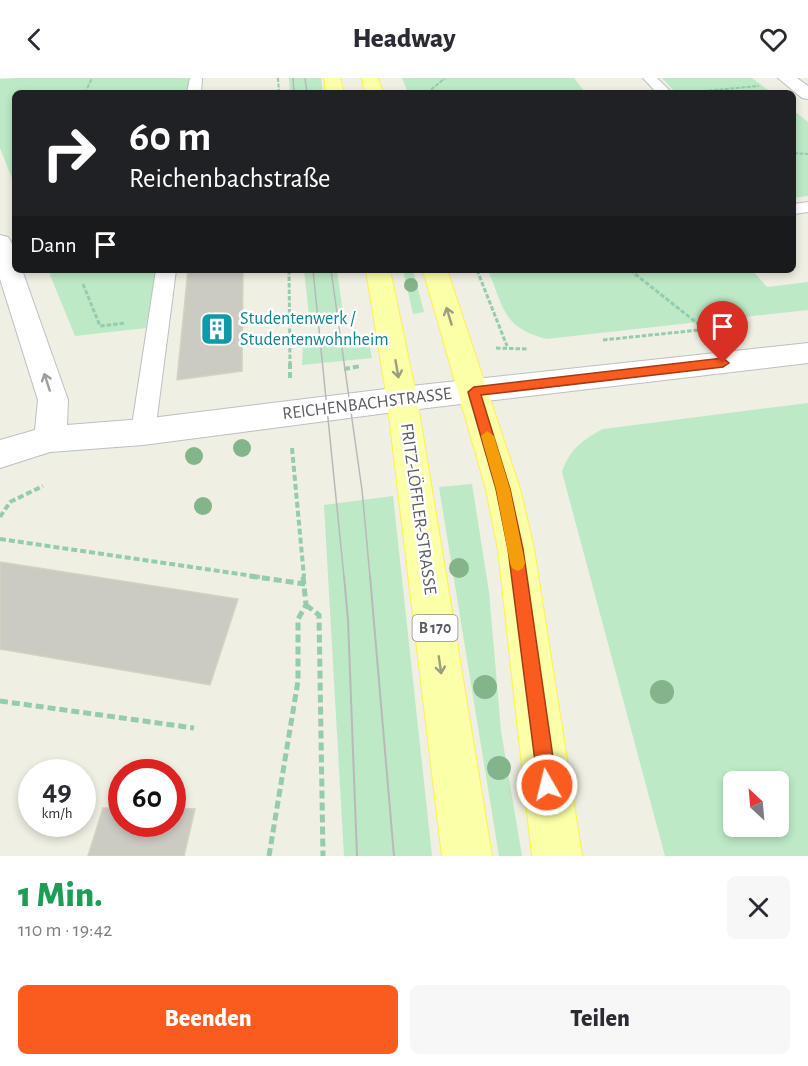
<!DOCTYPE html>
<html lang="de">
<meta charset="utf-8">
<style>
body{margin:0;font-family:"Alegreya Sans",sans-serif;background:#f7f7f7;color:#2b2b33;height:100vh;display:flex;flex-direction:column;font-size:22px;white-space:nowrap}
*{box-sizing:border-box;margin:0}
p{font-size:20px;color:#7c7c81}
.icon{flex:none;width:33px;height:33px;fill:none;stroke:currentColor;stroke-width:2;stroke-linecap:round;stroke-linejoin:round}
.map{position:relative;height:778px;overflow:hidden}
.details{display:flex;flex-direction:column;background:#fff;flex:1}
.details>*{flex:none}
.guide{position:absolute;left:12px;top:12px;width:784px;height:183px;border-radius:9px;box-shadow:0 3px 9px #0003;background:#202124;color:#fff;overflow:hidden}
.needle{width:39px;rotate:334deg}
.controls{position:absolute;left:723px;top:693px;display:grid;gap:12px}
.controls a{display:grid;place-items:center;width:66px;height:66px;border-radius:9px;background:#fff;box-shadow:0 3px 9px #0003;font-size:30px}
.speed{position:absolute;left:18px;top:681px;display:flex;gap:12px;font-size:30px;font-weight:700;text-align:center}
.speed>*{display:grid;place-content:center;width:78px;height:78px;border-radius:50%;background:#fff;box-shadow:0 3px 9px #0003;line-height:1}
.speed small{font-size:15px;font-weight:400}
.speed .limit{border:9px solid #d22;background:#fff;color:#111}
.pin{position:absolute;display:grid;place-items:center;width:51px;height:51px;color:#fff;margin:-62px -26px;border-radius:50% 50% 50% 0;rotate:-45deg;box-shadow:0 0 6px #0007}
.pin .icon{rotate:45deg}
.me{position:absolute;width:66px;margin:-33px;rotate:352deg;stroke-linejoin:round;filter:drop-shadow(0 0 4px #0008)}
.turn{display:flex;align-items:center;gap:21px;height:126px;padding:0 18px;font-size:27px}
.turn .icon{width:78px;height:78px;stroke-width:2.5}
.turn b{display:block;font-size:42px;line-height:51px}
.then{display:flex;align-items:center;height:57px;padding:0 18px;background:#0003;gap:12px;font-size:22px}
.round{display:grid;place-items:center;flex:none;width:63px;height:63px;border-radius:9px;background:#f7f7f7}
.head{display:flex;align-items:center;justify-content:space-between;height:102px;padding:0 18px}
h1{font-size:36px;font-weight:800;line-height:45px;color:#1e9e55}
.primary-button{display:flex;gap:12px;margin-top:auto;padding:12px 18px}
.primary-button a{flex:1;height:69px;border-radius:9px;background:#fa5c1f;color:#fff;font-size:24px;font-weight:800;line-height:69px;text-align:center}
.primary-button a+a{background:#f7f7f7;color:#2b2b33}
header{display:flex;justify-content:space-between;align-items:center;height:78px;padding:0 18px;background:#fff;font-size:27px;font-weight:800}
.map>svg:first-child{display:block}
.green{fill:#bde9c6;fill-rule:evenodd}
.building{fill:#cccbc2;stroke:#d5d2c1;stroke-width:1.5}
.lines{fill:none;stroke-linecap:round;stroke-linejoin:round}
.service-casing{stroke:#bdbfc5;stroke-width:2}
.minor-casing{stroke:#bdbfc5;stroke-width:2}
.tertiary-casing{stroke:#bdbfc5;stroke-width:2}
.primary-casing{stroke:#fff14c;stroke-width:2}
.path-far3{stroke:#95cbaf;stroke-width:2;stroke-dasharray:4 1.5;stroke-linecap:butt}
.path-far2{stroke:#95cbaf;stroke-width:3;stroke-dasharray:4.5 2;stroke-linecap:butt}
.path-far1{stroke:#95cbaf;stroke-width:4;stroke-dasharray:6 3;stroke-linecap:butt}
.path{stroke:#95cbaf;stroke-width:5;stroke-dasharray:8 4;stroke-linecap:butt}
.service{fill:#fff;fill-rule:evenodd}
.minor{fill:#fff;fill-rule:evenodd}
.tertiary{fill:#fff;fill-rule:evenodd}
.primary{fill:#fbffa8;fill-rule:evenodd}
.tram-far1{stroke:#b9b9ba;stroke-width:1.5}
.tram{stroke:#b9b9ba;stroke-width:2}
.tree{fill:#84b48a}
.oneway{stroke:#9b9e80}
.oneway2{stroke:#9d9ea3}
.route{fill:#fa5c1f;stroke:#a23c14;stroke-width:1.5}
.slow{fill:#f59e0b}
.labels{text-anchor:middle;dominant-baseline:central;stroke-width:5;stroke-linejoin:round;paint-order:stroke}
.shield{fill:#fff;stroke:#8c8e93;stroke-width:1.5}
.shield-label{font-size:16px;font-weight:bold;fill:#5b5d65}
.culture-label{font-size:18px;fill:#0d838f;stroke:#fff;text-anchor:start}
.street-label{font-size:18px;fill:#5b5d65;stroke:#fff}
</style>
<header><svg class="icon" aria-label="back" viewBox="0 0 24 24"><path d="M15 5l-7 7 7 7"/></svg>Headway<svg class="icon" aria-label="heart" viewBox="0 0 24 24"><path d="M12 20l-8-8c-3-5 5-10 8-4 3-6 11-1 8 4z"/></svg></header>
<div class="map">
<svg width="808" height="778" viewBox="0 0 808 778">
<rect width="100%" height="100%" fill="#efefe3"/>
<g class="green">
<polygon points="17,0 190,0 188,15 15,15 15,108 0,70 0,1"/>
<polygon points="289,0 321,0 323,15 290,15"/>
<polygon points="402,0 574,0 585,14 408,15"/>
<polygon points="662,0 752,0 772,15 676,15"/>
<polygon points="794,33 808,44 808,118 794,120"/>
<polygon points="48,192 156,192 146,250 75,258"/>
<polygon points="304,192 337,192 344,243 310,246"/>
<polygon points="403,192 413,192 424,234 413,236"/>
<path d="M488 192H752L767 209 808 204V232L546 261C502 249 504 230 488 192Z"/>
<polygon points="368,259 372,280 302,287 303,265"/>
<path d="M808 325V778H665L562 394C570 371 582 362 603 351ZM734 704H778V748H734Z"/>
<polygon points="472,406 489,514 501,653 522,778 499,778 439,409"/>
<polygon points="393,418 432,778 344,778 324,427"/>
</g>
<g class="building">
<polygon points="188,192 243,192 242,293 177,302"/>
<polygon points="0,484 238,521 210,607 0,571"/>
<polygon points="103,730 122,730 122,746 172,746 172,730 195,731 184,778 88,778"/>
</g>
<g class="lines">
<g class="service-casing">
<g id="service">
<polygon points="190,0 202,0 201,15 187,15"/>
<polygon points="643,0 657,0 672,15 657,15"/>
<polygon points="808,124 808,134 794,136 794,126"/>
<polygon points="156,192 176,192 155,354 152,361 143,364 134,361 131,354"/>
</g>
</g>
<g class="minor-casing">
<g id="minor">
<polygon points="778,0 797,0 808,8 808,21 802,20"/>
<path d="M0 157 8 159C16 170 15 180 15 192H22L68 322 67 347 143 341 402 309 413 313 417 321 413 329 402 333 143 367 50 374 0 390V362L35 352 38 322 0 201Z"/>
</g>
</g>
<g class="tertiary-casing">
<polygon id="tertiary" points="808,265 808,285 402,333 391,329 387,321 391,313 402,309"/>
</g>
<g class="primary-casing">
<g id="primary">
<polygon points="324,0 340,0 344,15 326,15"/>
<polygon points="362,0 378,0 383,15 365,15"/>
<polygon points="366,192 390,192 417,321 492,778 442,778 387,321"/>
<polygon points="423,192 447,192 520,411 534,471 582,778 532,778 498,471 486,411"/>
</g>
</g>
<g class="path-far3">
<polyline points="278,0 279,15"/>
<polyline points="692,14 759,8"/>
<polyline points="85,15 92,0"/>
<polyline points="427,15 445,0"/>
<polyline points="606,15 627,14"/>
<polyline points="794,75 808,76"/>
</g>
<g class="path-far2">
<polyline points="289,192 290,286"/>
<polyline points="477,192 507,268"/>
<polyline points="630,192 702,249"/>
<polyline points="83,206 100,248 125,245"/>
<polyline points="603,262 709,251"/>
<polyline points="496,270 527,271"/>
</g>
<g class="path-far1">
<polyline points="290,285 290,302"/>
<polyline points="344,291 361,288"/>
<polyline points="292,370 304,499"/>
<polyline points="0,439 10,424 43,408"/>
<polyline points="0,461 260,499"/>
</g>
<g class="path">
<polyline points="250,498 305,506"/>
<polyline points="306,527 319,537 323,778"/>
<polyline points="0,623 194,650"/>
<polyline points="269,778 298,603 298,541 306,527 303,498"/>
</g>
<use href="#service" class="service"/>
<use href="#minor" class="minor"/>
<use href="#tertiary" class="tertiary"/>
<use href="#primary" class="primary"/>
<g class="tram-far1">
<polyline points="293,0 294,15"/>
<polyline points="305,0 307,15"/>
<polyline points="313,192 344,499"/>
<polyline points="331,192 362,412 370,499"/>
</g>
<g class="tram">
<polyline points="344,498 348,542 357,778"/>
<polyline points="370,498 394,778"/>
</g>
</g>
<g class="tree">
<circle cx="411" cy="207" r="7"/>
<circle cx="242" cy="370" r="9"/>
<circle cx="194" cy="378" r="9"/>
<circle cx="203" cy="428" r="9"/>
<circle cx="459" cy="490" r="10"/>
<circle cx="485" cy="609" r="12"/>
<circle cx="662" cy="614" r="12"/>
<circle cx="499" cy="690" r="12"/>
</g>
<defs><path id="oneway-shaft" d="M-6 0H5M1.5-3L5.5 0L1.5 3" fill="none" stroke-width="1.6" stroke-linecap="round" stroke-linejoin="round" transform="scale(1.5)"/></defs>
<g class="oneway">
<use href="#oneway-shaft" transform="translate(449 238) rotate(-107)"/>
<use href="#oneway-shaft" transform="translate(397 291) rotate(80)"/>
<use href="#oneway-shaft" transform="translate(440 587) rotate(82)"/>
</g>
<use class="oneway2" href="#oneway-shaft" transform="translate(47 304) rotate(-108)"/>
<polygon class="route" points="723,280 729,285 723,289 481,317 510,411 523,471 557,707 554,714 547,717 540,714 538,707 508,471 496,411 468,314 474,309"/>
<polygon class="slow" points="487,353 494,358 510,411 525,485 523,490 518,493 512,490 510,485 496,411 481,358"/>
<defs>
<g id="building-square" transform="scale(1.725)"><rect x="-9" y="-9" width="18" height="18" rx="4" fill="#0f9aa8" stroke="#fff"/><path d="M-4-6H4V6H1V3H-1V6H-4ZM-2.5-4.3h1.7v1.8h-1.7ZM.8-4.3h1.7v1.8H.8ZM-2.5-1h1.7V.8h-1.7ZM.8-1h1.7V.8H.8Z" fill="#fff"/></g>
</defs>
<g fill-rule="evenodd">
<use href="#building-square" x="217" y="251"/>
</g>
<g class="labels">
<rect class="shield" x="412.5" y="537" width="45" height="26" rx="4.5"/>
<g class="shield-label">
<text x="435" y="550">B 170</text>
</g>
<g class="culture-label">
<text x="240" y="241">Studentenwerk /<tspan x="240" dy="21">Studentenwohnheim</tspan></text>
</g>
<g class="street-label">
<text transform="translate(367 326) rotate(-7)">REICHENBACHSTRASSE</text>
<text transform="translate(418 431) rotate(82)">FRITZ-LÖFFLER-STRASSE</text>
</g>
</g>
</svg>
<div class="controls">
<a><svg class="needle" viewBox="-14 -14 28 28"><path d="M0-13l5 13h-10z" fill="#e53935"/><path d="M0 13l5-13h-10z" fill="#7c7c81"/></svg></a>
</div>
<div class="speed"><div>49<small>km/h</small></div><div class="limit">60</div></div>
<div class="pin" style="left:723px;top:285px;background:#d93025"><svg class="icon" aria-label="arrive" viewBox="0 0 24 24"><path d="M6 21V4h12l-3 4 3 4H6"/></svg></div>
<svg class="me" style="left:547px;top:707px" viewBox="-20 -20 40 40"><circle r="17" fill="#fa5c1f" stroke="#fff" stroke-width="3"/><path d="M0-11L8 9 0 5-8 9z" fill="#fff"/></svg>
<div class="guide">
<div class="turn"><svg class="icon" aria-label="right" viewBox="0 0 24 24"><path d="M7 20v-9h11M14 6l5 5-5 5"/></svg><div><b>60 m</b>Reichenbachstraße</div></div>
<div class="then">Dann<svg class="icon" aria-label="arrive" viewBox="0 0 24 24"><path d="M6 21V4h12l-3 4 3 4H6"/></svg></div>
</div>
</div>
<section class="details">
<div class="head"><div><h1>1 Min.</h1><p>110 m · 19:42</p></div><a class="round"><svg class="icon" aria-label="close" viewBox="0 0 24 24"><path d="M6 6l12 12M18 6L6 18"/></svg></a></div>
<div class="primary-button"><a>Beenden</a><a>Teilen</a></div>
</section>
